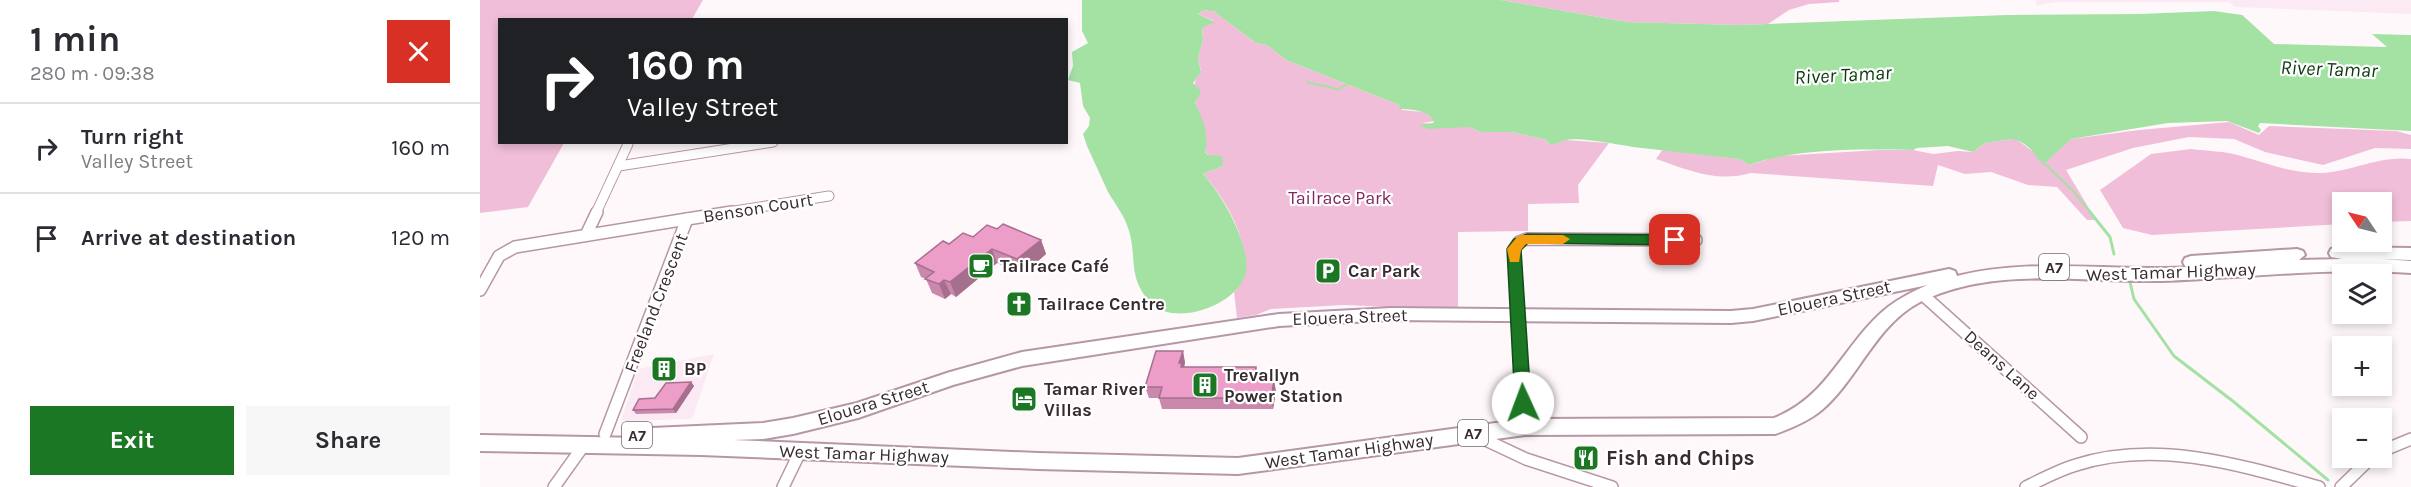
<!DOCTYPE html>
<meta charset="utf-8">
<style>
body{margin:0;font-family:Karla,sans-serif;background:#f7f7f7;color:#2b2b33;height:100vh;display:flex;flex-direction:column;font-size:22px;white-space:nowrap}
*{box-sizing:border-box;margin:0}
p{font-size:20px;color:#7c7c81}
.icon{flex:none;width:33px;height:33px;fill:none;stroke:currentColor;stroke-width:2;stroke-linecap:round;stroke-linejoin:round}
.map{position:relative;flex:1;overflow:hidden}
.side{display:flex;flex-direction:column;background:#fff;width:480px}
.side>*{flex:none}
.hud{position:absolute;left:18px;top:18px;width:570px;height:126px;border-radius:0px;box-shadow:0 3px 9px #0003;background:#202124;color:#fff;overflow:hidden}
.needle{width:39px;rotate:305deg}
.buttons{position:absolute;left:1852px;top:192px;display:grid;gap:12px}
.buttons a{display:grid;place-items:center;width:60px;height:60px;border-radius:0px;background:#fff;box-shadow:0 3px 9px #0003;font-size:30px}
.pin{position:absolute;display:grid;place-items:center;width:51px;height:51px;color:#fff;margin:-26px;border-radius:12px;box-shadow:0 3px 9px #0006}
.me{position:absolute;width:66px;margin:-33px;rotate:358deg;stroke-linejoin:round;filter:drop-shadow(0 0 4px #0008)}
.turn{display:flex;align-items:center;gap:21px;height:126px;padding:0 30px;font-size:27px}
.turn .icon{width:78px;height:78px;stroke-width:2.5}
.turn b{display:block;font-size:42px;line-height:51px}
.round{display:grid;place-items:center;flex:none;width:63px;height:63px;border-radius:0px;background:#f7f7f7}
.headline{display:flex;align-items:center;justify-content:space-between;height:102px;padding:0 30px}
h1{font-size:36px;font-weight:700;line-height:45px}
.cta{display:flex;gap:12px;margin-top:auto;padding:12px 30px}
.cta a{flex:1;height:69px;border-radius:0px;background:#1c7725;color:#fff;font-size:24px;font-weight:700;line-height:69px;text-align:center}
.cta a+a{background:#f7f7f7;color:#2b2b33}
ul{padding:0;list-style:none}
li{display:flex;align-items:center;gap:18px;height:90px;padding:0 30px;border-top:2px solid #e1e1e2}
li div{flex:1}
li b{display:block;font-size:22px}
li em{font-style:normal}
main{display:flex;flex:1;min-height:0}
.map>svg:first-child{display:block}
.built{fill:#fbeaf3}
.green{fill:#f0bed8}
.water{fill:#a4e2a4}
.pier{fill:#fff8fb}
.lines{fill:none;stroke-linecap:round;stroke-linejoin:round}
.stream-far1{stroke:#a4e2a4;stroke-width:2}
.stream{stroke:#a4e2a4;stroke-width:3}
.minor-far1-casing{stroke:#b697a7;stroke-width:11}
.minor-casing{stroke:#b697a7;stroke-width:14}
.trunk-casing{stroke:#b697a7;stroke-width:4}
.minor-far1{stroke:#fff;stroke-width:9}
.minor{stroke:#fff;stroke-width:11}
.trunk{fill:#fff;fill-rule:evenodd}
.wall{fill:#cb88ad}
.shaded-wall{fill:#a56f8d}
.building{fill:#ec9ec9;stroke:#a56f8d;stroke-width:1.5}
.route{fill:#1c7725;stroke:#124d18;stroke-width:1.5}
.slow{fill:#f59e0b}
.labels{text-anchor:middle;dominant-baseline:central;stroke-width:4.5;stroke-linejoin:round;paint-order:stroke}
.shield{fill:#fff;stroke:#736b6f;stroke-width:1.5}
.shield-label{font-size:16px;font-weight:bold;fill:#372b31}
.park-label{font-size:18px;fill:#7f265e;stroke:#fff}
.street-label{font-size:18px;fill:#372b31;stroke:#fff}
.poi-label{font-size:18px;font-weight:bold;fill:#372b31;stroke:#fff;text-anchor:start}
.water-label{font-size:20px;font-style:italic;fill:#0d3810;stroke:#fff}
.near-poi-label{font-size:21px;font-weight:bold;fill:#372b31;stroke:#fff;text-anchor:start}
</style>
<main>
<section class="side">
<div class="headline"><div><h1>1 min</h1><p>280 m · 09:38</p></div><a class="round" style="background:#d93025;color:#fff"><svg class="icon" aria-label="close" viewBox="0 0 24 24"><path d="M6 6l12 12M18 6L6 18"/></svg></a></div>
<ul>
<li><svg class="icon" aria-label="right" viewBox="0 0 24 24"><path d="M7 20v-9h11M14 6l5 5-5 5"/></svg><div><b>Turn right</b><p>Valley Street</p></div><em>160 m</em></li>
<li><svg class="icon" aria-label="arrive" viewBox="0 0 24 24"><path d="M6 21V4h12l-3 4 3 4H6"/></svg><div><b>Arrive at destination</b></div><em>120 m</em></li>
</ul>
<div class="cta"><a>Exit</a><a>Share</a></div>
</section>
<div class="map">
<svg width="1931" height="487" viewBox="0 0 1931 487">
<rect width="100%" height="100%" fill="#fff8fb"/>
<g class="built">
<polygon points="1556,0 1931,0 1931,14 1755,7 1749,2 1577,2 1556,5"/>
<polygon points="234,354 212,419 141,421 158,369"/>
</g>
<g class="green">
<polygon points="0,0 223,0 212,19 20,20 20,142 84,143 48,207 0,213"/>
<polygon points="1021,0 1359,0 1359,2 1329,4 1309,10 1288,24 1260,25 1147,22"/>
<path d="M724 10 737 12V14L776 43 787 45 806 60 919 105 922 110 944 112 955 121 942 123 989 127 1001 132H1032L1067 140 1069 144 1086 140 1129 143 1098 185 1099 203 1048 204V231L978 232V310L864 305 791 309 776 315 757 318 754 292C784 262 746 198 723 174L743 166 725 152C733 125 700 97 721 71L718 59 723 39 722 28 734 21 718 14Z"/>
<path d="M1749 122 1779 135 1789 126 1916 131 1931 135V149L1895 148 1843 165 1785 152 1754 139 1709 137 1653 148 1586 170 1616 220H1607L1577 187 1548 185 1511 172 1485 174 1458 165 1453 186 1271 173C1237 183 1208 170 1176 159L1183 149 1259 159 1269 165 1299 156 1399 150H1433L1453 154 1478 151 1493 152 1505 143 1532 139H1536L1555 153 1570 156 1591 139 1659 130Z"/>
<path d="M1711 149C1727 151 1745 151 1761 156 1787 163 1809 173 1837 173 1870 173 1898 155 1931 159V221L1902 222V202H1863V224L1672 235 1643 228 1620 190 1671 154Z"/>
</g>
<path class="water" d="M602 0H1021L1147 22 1260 25 1527 15 1660 14 1734 11 1762 15 1931 21V131L1780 123 1778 126 1781 130 1779 133 1747 121 1688 123 1591 139 1566 162 1558 160C1554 150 1543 141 1532 139L1505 143 1493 152 1468 146 1437 148 1433 150C1381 149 1318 148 1269 165L1259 159 1153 147C1140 145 1099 137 1087 140 1080 141 1077 145 1069 144L1067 140 1032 132H1001L989 127 948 129 939 125 953 123 954 121C945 109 933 110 920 109L919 105 806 60 787 45 776 43 737 14 736 12 724 10 718 14 735 22 722 28 723 39 718 59 721 72 713 83 720 90V95L715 102C722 119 730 134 725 152L728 155 742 156 743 166 723 174C741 193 771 245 766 272 759 305 696 327 672 304 646 278 658 256 648 228 644 215 635 204 628 192 621 177 614 161 607 146L603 134 609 126 610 118 603 106 600 83 588 80 593 66 592 52 608 43 602 31Z"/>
<polygon class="pier" points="1759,12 1931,18 1931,35 1892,34 1907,47 1794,44"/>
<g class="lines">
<g class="stream-far1">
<path d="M827 82C837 86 849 85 857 90L867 84"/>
<polyline points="1562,161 1594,192 1611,213"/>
</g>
<g class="stream">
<polyline points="1610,212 1630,237 1634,254"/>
<polyline points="1650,282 1654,299 1694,356 1754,402 1848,480"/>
</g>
<g class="minor-far1-casing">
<g id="minor-far1">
<polyline points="139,166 293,142"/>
<polyline points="116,213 148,144"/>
<polyline points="242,213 349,196"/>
</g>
</g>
<g class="minor-casing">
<g id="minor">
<polyline points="207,219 252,212"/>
<polyline points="106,235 117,212"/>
<polyline points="0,290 19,256 35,247 207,219 125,434"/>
<polyline points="1442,294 1601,437"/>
<polyline points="1045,427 1034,249 1039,242 1047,239 1216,240"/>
<polyline points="995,435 1046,459 1132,487"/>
<polyline points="1902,451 1931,439"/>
<polyline points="74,487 104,445"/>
<polyline points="303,487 320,452"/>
<path d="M1546 487C1562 479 1579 470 1596 465 1676 439 1761 465 1839 487"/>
<polyline points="1861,487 1891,458"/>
</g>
</g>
<g class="trunk-casing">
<path id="trunk" d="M1857 247 1931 248V260L1902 259 1931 261V273C1847 267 1765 278 1682 281 1601 283 1515 265 1440 302 1396 325 1379 377 1343 409 1329 421 1312 428 1295 434L1045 435 758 474 558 469 221 455 0 451V435L163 438 165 430 172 428 283 423 313 418 377 403 470 372 542 352 799 314 911 308 1251 311 1273 309 1469 269 1475 271 1477 276C1552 257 1633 272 1710 267L1705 266 1703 262 1705 258 1711 256 1817 249 1823 251 1825 255 1819 260 1862 259 1851 257 1849 253 1851 249ZM1448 285C1433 291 1420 298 1408 307 1364 342 1350 396 1294 418L1045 419 758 458 558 453 253 440 283 439 313 434 378 418 473 385 542 366 799 326 911 320 1251 323 1273 321Z"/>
</g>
<use href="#minor-far1" class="minor-far1"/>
<use href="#minor" class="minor"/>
<use href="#trunk" class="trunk"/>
</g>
<g class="wall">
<polygon points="517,229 561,240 566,254 543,274 517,263 476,297 471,294 465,299 452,293 446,279 441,277 435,263 469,244"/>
<polygon points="705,362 704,367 776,367 778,380 796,391 793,409 682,409 679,398 669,398 665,387"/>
<polygon points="211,382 214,386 196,413 156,414 153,410"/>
</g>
<g class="shaded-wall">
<polygon points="561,240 566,254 543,274 537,259"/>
<polygon points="512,249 517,263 476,297 470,282"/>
<polygon points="464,280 471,294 465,299 459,284"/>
<polygon points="703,351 705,362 704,368 699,363"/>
<polygon points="776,367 778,378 776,391 774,380"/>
<polygon points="794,380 796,391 793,409 791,398"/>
<polygon points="211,382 214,386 196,413 193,409"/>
</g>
<g class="building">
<polygon points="523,224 561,240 537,259 512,249 470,282 464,280 459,284 445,279 454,272 435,263 463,241 469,244 483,233 493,237 507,225 517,229"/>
<polygon points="676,351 703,351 699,363 702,363 701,367 776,367 774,380 794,380 791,398 679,398 682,387 665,387"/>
<polygon points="211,382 193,409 153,410 159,399 175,398 186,383"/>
</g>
<polygon class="route" points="1047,234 1195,235 1202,240 1195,245 1048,243 1041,250 1051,403 1048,407 1043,409 1037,407 1035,403 1027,249 1034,239"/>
<polygon class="slow" points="1042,235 1083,235 1090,239 1083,244 1046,244 1041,250 1039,262 1030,262 1027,249 1037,237"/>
<defs>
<g id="cafe-square" transform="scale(1.35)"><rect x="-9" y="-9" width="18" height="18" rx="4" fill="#1c7725" stroke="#fff"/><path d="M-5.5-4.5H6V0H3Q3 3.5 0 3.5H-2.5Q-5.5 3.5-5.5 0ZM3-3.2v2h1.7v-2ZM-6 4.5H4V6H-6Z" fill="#fff"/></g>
<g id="parking-square" transform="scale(1.35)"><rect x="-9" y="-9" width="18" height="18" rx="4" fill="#1c7725" stroke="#fff"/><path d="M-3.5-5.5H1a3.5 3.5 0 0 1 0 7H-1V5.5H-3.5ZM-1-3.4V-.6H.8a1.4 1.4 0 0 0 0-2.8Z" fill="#fff"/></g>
<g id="church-square" transform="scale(1.35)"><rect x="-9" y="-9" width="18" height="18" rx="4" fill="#1c7725" stroke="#fff"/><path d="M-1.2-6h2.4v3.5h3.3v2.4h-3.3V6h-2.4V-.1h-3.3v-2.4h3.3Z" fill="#fff"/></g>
<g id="building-square" transform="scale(1.35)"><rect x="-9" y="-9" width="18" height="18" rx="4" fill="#1c7725" stroke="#fff"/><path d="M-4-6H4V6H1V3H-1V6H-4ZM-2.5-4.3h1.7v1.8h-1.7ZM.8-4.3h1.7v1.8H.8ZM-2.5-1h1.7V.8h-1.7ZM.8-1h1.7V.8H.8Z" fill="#fff"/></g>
<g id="hotel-square" transform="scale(1.35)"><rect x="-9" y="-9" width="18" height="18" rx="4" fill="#1c7725" stroke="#fff"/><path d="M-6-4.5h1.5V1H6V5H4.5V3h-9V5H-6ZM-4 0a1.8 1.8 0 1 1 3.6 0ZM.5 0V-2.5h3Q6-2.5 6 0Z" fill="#fff"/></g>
<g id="restaurant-square" transform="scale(1.35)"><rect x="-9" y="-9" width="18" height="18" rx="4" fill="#1c7725" stroke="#fff"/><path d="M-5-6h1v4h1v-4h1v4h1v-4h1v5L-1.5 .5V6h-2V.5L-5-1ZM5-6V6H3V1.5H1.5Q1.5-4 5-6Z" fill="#fff"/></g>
</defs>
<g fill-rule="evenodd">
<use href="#cafe-square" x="501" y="266"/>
<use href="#parking-square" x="848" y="271"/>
<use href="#church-square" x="539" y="304"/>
<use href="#building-square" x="184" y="369"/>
<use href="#building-square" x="725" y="385"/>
<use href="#hotel-square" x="544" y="399"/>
<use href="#restaurant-square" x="1106" y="458"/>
</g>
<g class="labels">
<g class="shield">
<rect x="1559" y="254" width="30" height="26" rx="4.5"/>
<rect x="978" y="420" width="30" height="26" rx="4.5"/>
<rect x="142" y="422" width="30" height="26" rx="4.5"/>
</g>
<g class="shield-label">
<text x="1574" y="267">A7</text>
<text x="993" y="433">A7</text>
<text x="157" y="435">A7</text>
</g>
<g class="park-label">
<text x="860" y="198">Tailrace Park</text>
</g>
<g class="street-label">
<text transform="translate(278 208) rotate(-9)">Benson Court</text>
<text transform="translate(1691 272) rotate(-2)">West Tamar Highway</text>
<text transform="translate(1354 298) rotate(-12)">Elouera Street</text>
<text transform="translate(176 303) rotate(-69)">Freeland Crescent</text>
<text transform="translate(870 317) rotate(-2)">Elouera Street</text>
<text transform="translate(1522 365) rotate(42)">Deans Lane</text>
<text transform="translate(393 403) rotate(-17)">Elouera Street</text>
<text transform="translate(869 451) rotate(-8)">West Tamar Highway</text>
<text transform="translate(384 454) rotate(2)">West Tamar Highway</text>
</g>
<g class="poi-label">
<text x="520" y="266">Tailrace Café</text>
<text x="868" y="271">Car Park</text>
<text x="558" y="304">Tailrace Centre</text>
<text x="204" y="369">BP</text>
<text x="744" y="375">Trevallyn<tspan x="744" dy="21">Power Station</tspan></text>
<text x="564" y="389">Tamar River<tspan x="564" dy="21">Villas</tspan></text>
</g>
<g class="water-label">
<text transform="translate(1849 69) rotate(2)">River Tamar</text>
<text transform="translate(1363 75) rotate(-3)">River Tamar</text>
</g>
<g class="near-poi-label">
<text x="1126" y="458">Fish and Chips</text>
</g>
</g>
</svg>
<div class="buttons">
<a><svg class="needle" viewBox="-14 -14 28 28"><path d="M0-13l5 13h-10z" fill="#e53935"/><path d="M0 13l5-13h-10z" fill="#7c7c81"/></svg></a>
<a><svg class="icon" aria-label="layers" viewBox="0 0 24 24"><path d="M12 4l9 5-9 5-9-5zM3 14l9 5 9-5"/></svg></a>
<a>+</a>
<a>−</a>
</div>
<div class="pin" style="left:1195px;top:240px;background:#d93025"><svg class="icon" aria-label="arrive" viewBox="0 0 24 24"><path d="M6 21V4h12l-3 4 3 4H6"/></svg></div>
<svg class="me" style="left:1043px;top:403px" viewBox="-20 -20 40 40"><circle r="19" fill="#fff"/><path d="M0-13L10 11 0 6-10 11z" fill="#1c7725"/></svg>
<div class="hud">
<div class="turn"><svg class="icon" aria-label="right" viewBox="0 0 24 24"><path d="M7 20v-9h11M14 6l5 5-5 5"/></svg><div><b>160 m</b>Valley Street</div></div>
</div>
</div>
</main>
